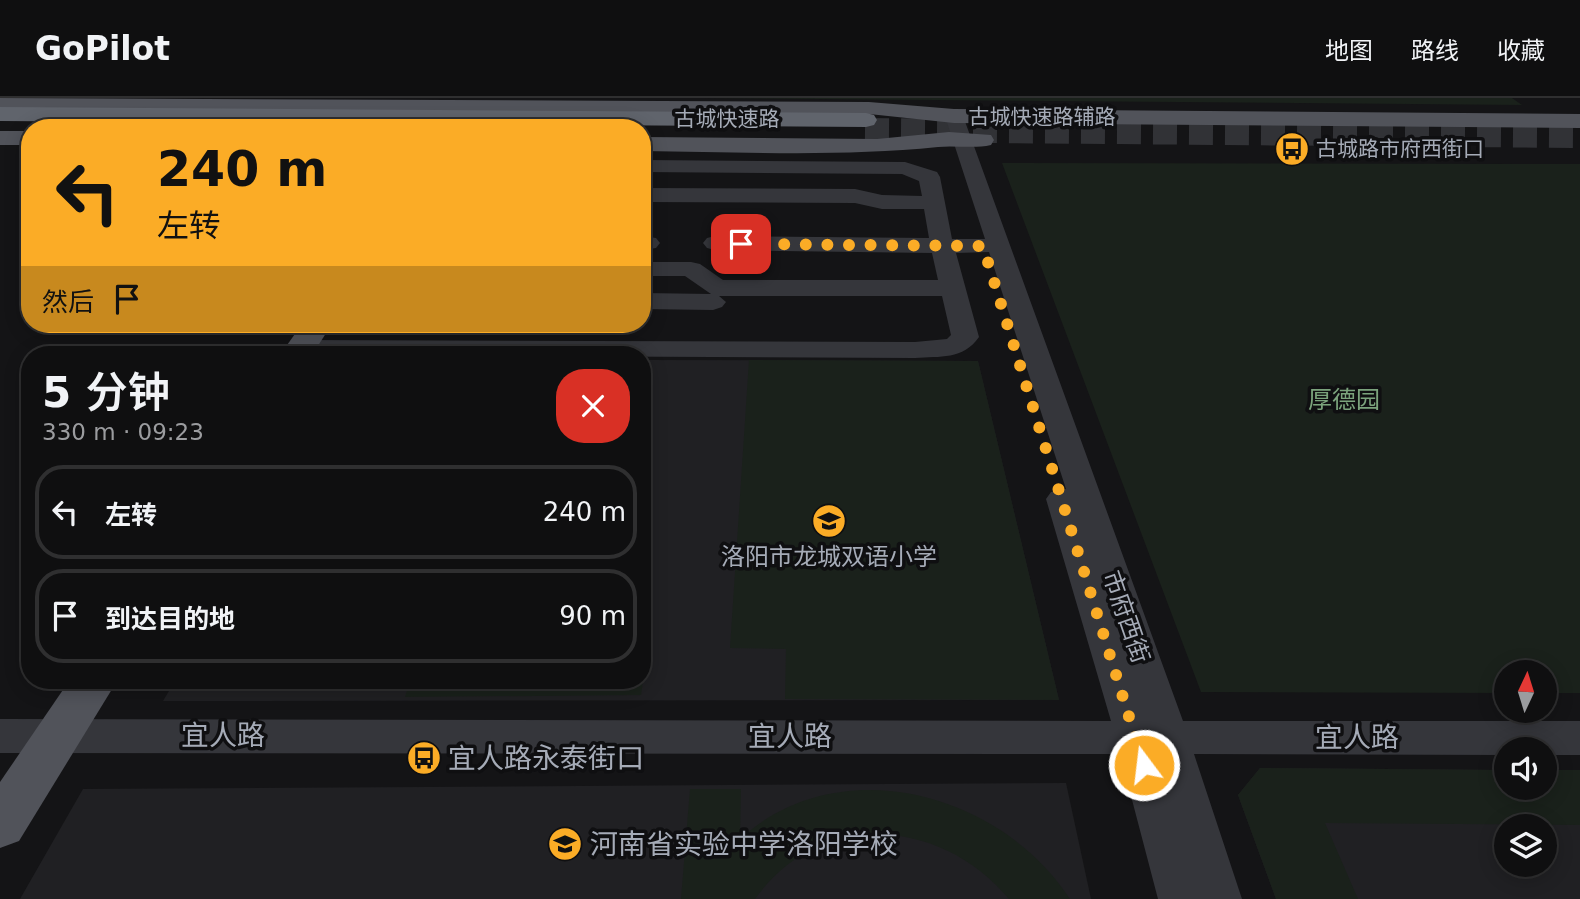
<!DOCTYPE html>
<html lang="zh">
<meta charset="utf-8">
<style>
body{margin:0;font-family:"DejaVu Sans","Noto Sans SC",sans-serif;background:#1d1d1e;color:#f1f3f6;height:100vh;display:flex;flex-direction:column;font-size:26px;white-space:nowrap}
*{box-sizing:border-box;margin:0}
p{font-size:23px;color:#9b9c9f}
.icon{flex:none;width:38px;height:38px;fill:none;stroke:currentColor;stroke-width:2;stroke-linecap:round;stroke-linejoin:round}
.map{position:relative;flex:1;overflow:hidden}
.sheet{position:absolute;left:21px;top:248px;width:630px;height:343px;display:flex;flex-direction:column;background:#0f0f10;border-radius:28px;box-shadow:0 4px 18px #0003,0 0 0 2px #2f2f30}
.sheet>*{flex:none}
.hud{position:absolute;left:21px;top:21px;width:630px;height:214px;border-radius:28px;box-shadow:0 4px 18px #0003,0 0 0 2px #2f2f30;background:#fbac26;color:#111;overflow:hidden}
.needle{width:46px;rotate:4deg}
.controls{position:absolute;left:1494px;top:562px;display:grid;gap:14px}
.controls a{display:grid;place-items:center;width:63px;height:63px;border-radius:50%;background:#0f0f10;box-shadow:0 4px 18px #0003,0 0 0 2px #2f2f30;font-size:35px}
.pin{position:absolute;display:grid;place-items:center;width:60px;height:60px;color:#fff;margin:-30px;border-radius:14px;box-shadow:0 4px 10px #0006}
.me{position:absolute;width:77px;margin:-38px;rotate:345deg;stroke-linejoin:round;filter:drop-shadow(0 0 5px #0008)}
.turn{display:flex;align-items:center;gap:24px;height:147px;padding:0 21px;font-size:32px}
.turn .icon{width:91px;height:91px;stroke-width:2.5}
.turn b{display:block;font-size:49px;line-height:60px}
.then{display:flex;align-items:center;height:66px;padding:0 21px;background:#0003;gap:14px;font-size:26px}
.round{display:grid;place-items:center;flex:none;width:74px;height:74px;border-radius:28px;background:#1d1d1e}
.head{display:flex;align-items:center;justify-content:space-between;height:119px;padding:0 21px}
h1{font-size:42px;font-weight:600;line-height:52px}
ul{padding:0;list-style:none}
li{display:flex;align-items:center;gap:21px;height:94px;margin:0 14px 10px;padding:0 7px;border:4px solid #2f2f30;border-radius:28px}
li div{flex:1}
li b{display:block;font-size:26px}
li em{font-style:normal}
header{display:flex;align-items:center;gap:42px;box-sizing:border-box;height:98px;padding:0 35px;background:#0f0f10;border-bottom:2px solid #2f2f30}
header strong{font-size:33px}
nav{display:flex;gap:38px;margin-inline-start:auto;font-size:24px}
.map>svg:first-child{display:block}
.built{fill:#202023;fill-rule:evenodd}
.green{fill:#1a211b}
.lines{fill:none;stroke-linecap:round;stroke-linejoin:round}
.highway-tunnel{stroke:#313236;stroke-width:24;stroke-dasharray:24 12;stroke-linecap:butt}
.minor{fill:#35363b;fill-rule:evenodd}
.major{fill:#51535a;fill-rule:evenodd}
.highway{fill:#60646c;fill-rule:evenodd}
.route{stroke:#fbac26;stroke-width:12;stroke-dasharray:0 21.6}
.labels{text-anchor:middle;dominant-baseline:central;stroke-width:7;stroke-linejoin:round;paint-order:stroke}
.far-street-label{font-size:21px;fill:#a5abb7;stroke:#0f0f11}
.far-poi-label{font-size:21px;fill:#a5abb7;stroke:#0f0f11;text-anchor:start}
.park-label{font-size:24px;fill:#7ba37c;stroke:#0f0f11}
.poi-label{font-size:24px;fill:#a5abb7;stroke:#0f0f11}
.street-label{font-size:24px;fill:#a5abb7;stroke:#0f0f11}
.near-street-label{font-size:28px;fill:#a5abb7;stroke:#0f0f11}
.near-poi-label{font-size:28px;fill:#a5abb7;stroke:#0f0f11;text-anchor:start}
</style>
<header>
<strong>GoPilot</strong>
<nav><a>地图</a><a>路线</a><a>收藏</a></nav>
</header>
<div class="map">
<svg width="1580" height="801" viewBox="0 0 1580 801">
<rect width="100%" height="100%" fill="#141416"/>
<g class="built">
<polygon points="642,262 978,263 1059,602 163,603 175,583 642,583"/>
<path d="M1260 670 1507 672V690H1545V672H1580V801H1276L1238 697ZM1507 728H1545V766H1507Z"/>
<polygon points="1066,685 1091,801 20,801 83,691"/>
</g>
<g class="green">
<polygon points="702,0 1512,0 1522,7"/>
<polygon points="1002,65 1580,66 1580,595 1545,595 1545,574 1507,574 1507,595 1201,594"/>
<polygon points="749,262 978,263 1059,602 785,601 786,551 730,550"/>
<polygon points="642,568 645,568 641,597 405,599 410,583 642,583"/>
<polygon points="1260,670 1507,672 1507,690 1545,690 1545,672 1580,672 1580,727 1325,725 1358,801 1276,801 1238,697"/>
<path d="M690 691H741L740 741C840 650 1001 695 1070 801H1009C941 719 819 711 755 801H681Z"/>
</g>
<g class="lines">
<polyline class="highway-tunnel" points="865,32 1580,38"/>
<g class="minor">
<path d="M954 12 963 18 1183 623H1580V657H1545V651H1507V657L1194 656 1242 801H1158L1120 656 0 655V621L1111 623 1046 401 1051 394 1066 391 989 154 956 155 979 239C963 262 940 258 915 260L297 257 291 256 287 250 291 244 301 242 915 244 947 241 951 237 942 198H719L726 204 722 209 713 212 642 211V195L711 196 685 178H642V164H691L700 166 723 182H938L932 155 715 152 707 150 703 145 707 140 715 138 929 140 924 111H882L855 105 642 104V90L855 91 882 97 922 98 919 83 902 76 642 74V62L905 64 937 74 940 79 952 141H985L945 18Z"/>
<polygon points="642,138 656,140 660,145 656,150 642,152"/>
</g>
<g class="major">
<polygon points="0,0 869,4 954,11 1580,16 1580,30 954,25 869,16 0,10"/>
<rect x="0" y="33" width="30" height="14"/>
<path d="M949 34 991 37 994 42 991 47C974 51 955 47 938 49 840 59 741 54 642 53V39L877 41Z"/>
<polygon points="302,226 332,226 312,257 280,257"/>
<polygon points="69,583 117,583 19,743 0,750 0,684"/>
</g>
<polygon class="highway" points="0,9 866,15 874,17 877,22 874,27 866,29 0,23"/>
</g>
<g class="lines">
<polyline class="route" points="741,146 983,148 1144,667"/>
</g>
<defs>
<g id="bus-disc" transform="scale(1.75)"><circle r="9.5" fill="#fbac26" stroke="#0f0f11"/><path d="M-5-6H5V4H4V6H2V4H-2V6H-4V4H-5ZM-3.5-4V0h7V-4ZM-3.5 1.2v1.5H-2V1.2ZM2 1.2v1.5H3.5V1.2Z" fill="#111"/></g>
<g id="school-disc" transform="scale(1.75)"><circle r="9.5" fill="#fbac26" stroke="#0f0f11"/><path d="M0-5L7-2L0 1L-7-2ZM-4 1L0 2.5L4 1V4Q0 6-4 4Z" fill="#111"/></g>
</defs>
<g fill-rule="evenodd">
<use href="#bus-disc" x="1292" y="51"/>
<use href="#school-disc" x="829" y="423"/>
<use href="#bus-disc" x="424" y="660"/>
<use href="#school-disc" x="565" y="746"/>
</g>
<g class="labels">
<g class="far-street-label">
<text x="1042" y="19">古城快速路辅路</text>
<text x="727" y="21">古城快速路</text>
</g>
<g class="far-poi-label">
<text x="1316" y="51">古城路市府西街口</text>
</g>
<g class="park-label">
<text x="1344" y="302">厚德园</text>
</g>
<g class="poi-label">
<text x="829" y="459">洛阳市龙城双语小学</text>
</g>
<g class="street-label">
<text transform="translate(1126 519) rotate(71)">市府西街</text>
</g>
<g class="near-street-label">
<text x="223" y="637">宜人路</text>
<text x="790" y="638">宜人路</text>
<text x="1357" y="639">宜人路</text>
</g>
<g class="near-poi-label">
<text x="448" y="660">宜人路永泰街口</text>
<text x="590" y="746">河南省实验中学洛阳学校</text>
</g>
</g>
</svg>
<div class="controls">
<a><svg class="needle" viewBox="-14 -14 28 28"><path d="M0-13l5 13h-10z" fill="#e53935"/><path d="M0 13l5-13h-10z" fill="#9b9c9f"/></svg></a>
<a><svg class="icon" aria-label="sound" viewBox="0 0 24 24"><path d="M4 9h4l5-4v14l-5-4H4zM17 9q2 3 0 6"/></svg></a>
<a><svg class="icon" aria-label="layers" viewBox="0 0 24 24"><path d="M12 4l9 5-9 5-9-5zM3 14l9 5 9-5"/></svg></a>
</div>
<div class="pin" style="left:741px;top:146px;background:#d93025"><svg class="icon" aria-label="arrive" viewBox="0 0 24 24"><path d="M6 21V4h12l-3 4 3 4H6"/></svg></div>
<svg class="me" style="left:1144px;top:667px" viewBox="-20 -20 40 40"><circle r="17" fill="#fbac26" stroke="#fff" stroke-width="3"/><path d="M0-11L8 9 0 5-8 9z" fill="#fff"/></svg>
<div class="hud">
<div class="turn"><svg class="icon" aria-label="left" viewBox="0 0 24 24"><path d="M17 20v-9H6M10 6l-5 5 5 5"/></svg><div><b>240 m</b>左转</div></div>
<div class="then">然后<svg class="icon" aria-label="arrive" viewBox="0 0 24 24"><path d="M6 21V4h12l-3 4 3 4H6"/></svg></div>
</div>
<section class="sheet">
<div class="head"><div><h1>5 分钟</h1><p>330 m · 09:23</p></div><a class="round" style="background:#d93025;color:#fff"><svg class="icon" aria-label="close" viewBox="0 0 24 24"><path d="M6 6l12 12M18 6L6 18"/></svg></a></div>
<ul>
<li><svg class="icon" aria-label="left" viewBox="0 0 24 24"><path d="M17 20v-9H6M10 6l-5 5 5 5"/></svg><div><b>左转</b></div><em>240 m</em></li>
<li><svg class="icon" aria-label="arrive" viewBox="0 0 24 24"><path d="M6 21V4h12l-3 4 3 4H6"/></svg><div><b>到达目的地</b></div><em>90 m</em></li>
</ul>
</section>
</div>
